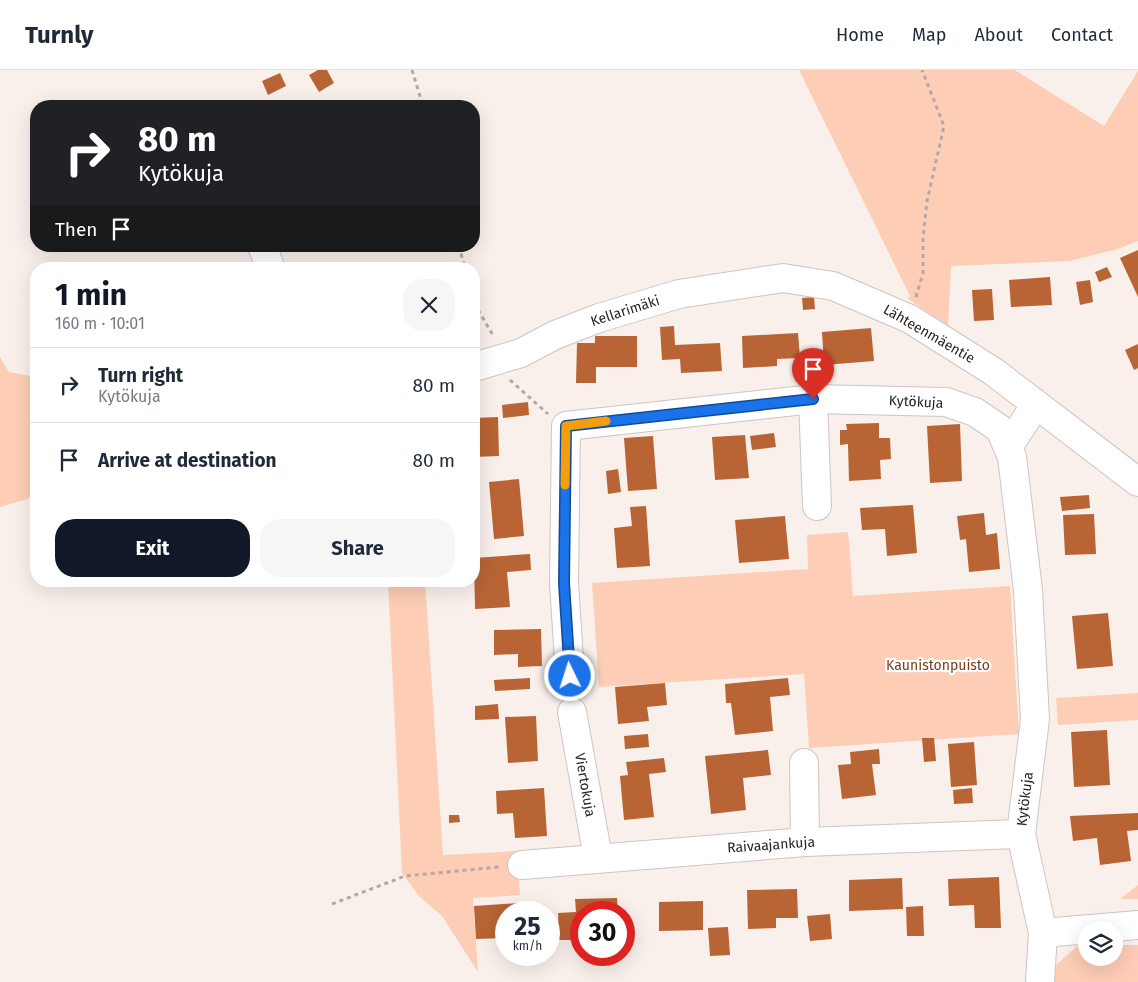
<!DOCTYPE html>
<meta charset="utf-8">
<style>
body{margin:0;font-family:"Fira Sans",sans-serif;background:#f6f6f7;color:#1f2937;height:100vh;display:flex;flex-direction:column;font-size:19px;white-space:nowrap}
*{box-sizing:border-box;margin:0}
p{font-size:16px;color:#747a83}
.icon{flex:none;width:28px;height:28px;fill:none;stroke:currentColor;stroke-width:2;stroke-linecap:round;stroke-linejoin:round}
.map{position:relative;flex:1;overflow:hidden}
.drawer{position:absolute;left:30px;top:192px;width:450px;height:325px;display:flex;flex-direction:column;background:#fff;border-radius:20px;box-shadow:0 5px 20px #0002}
.drawer>*{flex:none}
.hud{position:absolute;left:30px;top:30px;width:450px;height:152px;border-radius:20px;box-shadow:0 5px 20px #0002;background:#202124;color:#fff;overflow:hidden}
.fabs{position:absolute;left:1078px;top:851px;display:grid;gap:10px}
.fabs a{display:grid;place-items:center;width:45px;height:45px;border-radius:50%;background:#fff;box-shadow:0 5px 20px #0002;font-size:25px}
.speed{position:absolute;left:495px;top:831px;display:flex;gap:10px;font-size:25px;font-weight:700;text-align:center}
.speed>*{display:grid;place-content:center;width:65px;height:65px;border-radius:50%;background:#fff;box-shadow:0 5px 20px #0002;line-height:1}
.speed small{font-size:12px;font-weight:400}
.speed .limit{border:8px solid #d22;background:#fff;color:#111}
.pin{position:absolute;display:grid;place-items:center;width:42px;height:42px;color:#fff;margin:-51px -21px;border-radius:50% 50% 50% 0;rotate:-45deg;box-shadow:0 0 5px #0007}
.pin .icon{rotate:45deg}
.me{position:absolute;width:55px;margin:-28px;rotate:356deg;stroke-linejoin:round;filter:drop-shadow(0 0 4px #0008)}
.turn{display:flex;align-items:center;gap:18px;height:105px;padding:0 25px;font-size:22px}
.turn .icon{width:65px;height:65px;stroke-width:2.5}
.turn b{display:block;font-size:35px;line-height:42px}
.then{display:flex;align-items:center;height:48px;padding:0 25px;background:#0003;gap:10px;font-size:19px}
.round{display:grid;place-items:center;flex:none;width:52px;height:52px;border-radius:20px;background:#f6f6f7}
.head{display:flex;align-items:center;justify-content:space-between;height:85px;padding:0 25px}
h1{font-size:30px;font-weight:700;line-height:38px;color:#111827}
.action{display:flex;gap:10px;margin-top:auto;padding:10px 25px}
.action a{flex:1;height:58px;border-radius:20px;background:#111827;color:#fff;font-size:20px;font-weight:700;line-height:58px;text-align:center}
.action a+a{background:#f6f6f7;color:#1f2937}
ul{padding:0;list-style:none}
li{display:flex;align-items:center;gap:15px;height:75px;padding:0 25px;border-top:1px solid #e0e1e3}
li div{flex:1}
li b{display:block;font-size:19px}
li em{font-style:normal}
header{display:flex;align-items:center;gap:30px;box-sizing:border-box;height:70px;padding:0 25px;background:#fff;border-bottom:1px solid #e0e1e3}
header strong{font-size:24px}
nav{display:flex;gap:28px;margin-inline-start:auto;font-size:18px}
.map>svg:first-child{display:block}
.green{fill:#fdcdb5}
.building{fill:#b96434}
.lines{fill:none;stroke-linecap:round;stroke-linejoin:round}
.minor-casing{stroke:#cdc5c1;stroke-width:30}
.path{stroke:#b0a9a6;stroke-width:3;stroke-dasharray:4 4;stroke-linecap:butt}
.minor{stroke:#fff;stroke-width:28}
.route-casing{stroke:#114b97;stroke-width:12}
.route{stroke:#1a73e8;stroke-width:9}
.slow{stroke:#f59e0b;stroke-width:9}
.labels{text-anchor:middle;dominant-baseline:central;stroke-width:4.5;stroke-linejoin:round;paint-order:stroke}
.street-label{font-size:14px;fill:#252220;stroke:#fff}
.park-label{font-size:14px;fill:#753c1a;stroke:#fff}
</style>
<header>
<strong>Turnly</strong>
<nav><a>Home</a><a>Map</a><a>About</a><a>Contact</a></nav>
</header>
<div class="map">
<svg width="1138" height="912" viewBox="0 0 1138 912">
<rect width="100%" height="100%" fill="#f9f0ec"/>
<g class="green">
<polygon points="799,0 1015,0 1104,56 1138,1 1138,171 1118,179 1070,191 951,196 948,256 907,228 910,226"/>
<polygon points="0,287 9,302 36,307 36,421 27,429 0,437"/>
<polygon points="848,462 853,526 1010,516 1019,664 809,678 804,604 599,617 592,513 808,499 807,465"/>
<polygon points="388,511 425,511 443,785 517,781 520,825 473,828 478,902 442,846 419,826 402,803"/>
<polygon points="1138,623 1138,650 1058,655 1056,628"/>
<polygon points="1138,815 1138,829 1120,829"/>
<polygon points="1114,875 1138,875 1138,912 1053,912 1053,898 1077,876 1086,876 1086,888 1114,888"/>
</g>
<g class="building">
<polygon points="318,0 327,0 334,13 319,22 309,5"/>
<polygon points="280,3 286,16 268,25 262,11"/>
<polygon points="1138,180 1138,227 1120,188"/>
<polygon points="1107,197 1112,207 1099,212 1095,202"/>
<polygon points="1050,207 1052,235 1011,237 1009,210"/>
<polygon points="1090,210 1093,232 1080,235 1076,212"/>
<polygon points="992,219 994,250 974,251 972,220"/>
<polygon points="814,227 815,239 803,240 802,228"/>
<polygon points="674,256 675,275 720,273 722,301 681,303 680,289 662,290 660,257"/>
<polygon points="871,258 874,291 824,295 822,262"/>
<polygon points="798,263 800,288 777,289 777,296 743,298 742,266"/>
<polygon points="595,266 637,266 637,297 596,297 596,313 576,313 577,273 595,273"/>
<polygon points="1138,274 1138,298 1134,300 1125,280"/>
<polygon points="528,332 529,345 503,348 502,335"/>
<polygon points="498,347 499,386 474,387 474,348"/>
<polygon points="879,353 879,368 890,368 891,389 880,390 881,409 849,411 848,374 840,375 840,360 847,360 846,354"/>
<polygon points="960,354 962,411 930,413 927,356"/>
<polygon points="774,363 776,377 752,380 750,366"/>
<polygon points="745,365 749,408 715,410 712,367"/>
<polygon points="653,366 657,419 628,421 624,368"/>
<polygon points="618,399 621,422 608,424 606,401"/>
<polygon points="519,409 524,466 494,469 489,412"/>
<polygon points="1089,425 1090,438 1062,441 1060,427"/>
<polygon points="913,435 917,483 887,486 885,459 862,460 860,438"/>
<polygon points="646,436 650,496 617,498 614,458 632,456 630,437"/>
<polygon points="984,443 986,465 997,463 1000,499 969,502 966,469 960,470 957,446"/>
<polygon points="1094,444 1096,484 1065,485 1063,445"/>
<polygon points="785,446 789,489 739,493 735,450"/>
<polygon points="530,484 531,500 507,502 510,537 475,539 474,488"/>
<polygon points="1108,543 1113,596 1077,599 1072,546"/>
<polygon points="541,559 542,596 518,597 518,584 494,585 494,560"/>
<polygon points="530,608 530,619 495,621 494,610"/>
<polygon points="788,608 790,625 770,627 773,661 735,665 731,633 726,633 725,614"/>
<polygon points="665,613 667,635 647,637 649,651 618,654 615,617"/>
<polygon points="498,634 499,649 475,650 475,636"/>
<polygon points="536,646 538,691 508,693 505,647"/>
<polygon points="1107,660 1110,715 1074,717 1071,662"/>
<polygon points="648,664 649,677 625,679 624,666"/>
<polygon points="922,668 934,668 936,691 924,692"/>
<polygon points="974,672 977,715 951,717 948,674"/>
<polygon points="879,679 880,694 872,694 876,725 842,729 838,695 851,694 850,682"/>
<polygon points="768,680 771,705 743,708 746,740 711,744 705,686"/>
<polygon points="664,688 666,702 649,704 654,747 624,750 620,706 628,705 626,692"/>
<polygon points="544,718 547,766 515,768 513,743 497,744 496,721"/>
<polygon points="972,718 973,733 954,734 953,720"/>
<polygon points="1138,743 1138,760 1127,761 1131,791 1100,795 1097,768 1073,771 1070,746"/>
<polygon points="449,745 459,745 460,752 449,753"/>
<polygon points="999,807 1001,858 975,858 974,835 949,836 948,809"/>
<polygon points="902,808 903,839 849,841 849,810"/>
<polygon points="797,819 798,848 776,848 776,858 748,859 747,820"/>
<polygon points="617,828 618,842 581,842 581,870 559,870 558,843 576,842 575,829"/>
<polygon points="703,831 703,860 659,861 659,832"/>
<polygon points="519,833 519,842 506,842 506,868 476,869 474,836"/>
<polygon points="923,836 924,866 907,866 906,837"/>
<polygon points="830,844 832,869 810,871 807,846"/>
<polygon points="728,857 730,885 710,886 708,858"/>
</g>
<g class="lines">
<g class="minor-casing">
<g id="minor">
<polyline points="262,176 271,199"/>
<polyline points="474,297 521,283 555,265 599,248 679,224 783,208 833,216 910,249 994,302 1138,412"/>
<polyline points="813,329 817,436"/>
<polyline points="1008,377 1036,334"/>
<polyline points="570,606 564,513 566,356 813,329 946,332 975,342 1000,359 1012,387 1028,520 1035,649 1021,764 1043,863 1040,912"/>
<polyline points="572,642 598,788"/>
<polyline points="804,693 805,772"/>
<polyline points="522,795 805,772 1021,764"/>
<polyline points="1043,863 1138,855"/>
</g>
</g>
<g class="path">
<polyline points="412,0 423,36"/>
<polyline points="459,176 465,199"/>
<polyline points="916,227 923,203 923,168 927,131 944,56 922,0"/>
<polyline points="474,233 494,267"/>
<polyline points="510,310 548,344"/>
<polyline points="332,834 405,806 499,797"/>
</g>
<use href="#minor" class="minor"/>
</g>
<g class="lines">
<g class="route-casing">
<polyline id="route" points="570,606 564,513 566,356 813,329"/>
</g>
<use href="#route" class="route"/>
<polyline class="slow" points="565,415 566,356 606,351"/>
</g>
<g class="labels">
<g class="street-label">
<text transform="translate(625 241) rotate(-18)">Kellarimäki</text>
<text transform="translate(929 264) rotate(30)">Lähteenmäentie</text>
<text transform="translate(916 332) rotate(3)">Kytökuja</text>
<text transform="translate(585 715) rotate(80)">Viertokuja</text>
<text transform="translate(1025 729) rotate(-83)">Kytökuja</text>
<text transform="translate(771 775) rotate(-4)">Raivaajankuja</text>
</g>
<g class="park-label">
<text x="938" y="595">Kaunistonpuisto</text>
</g>
</g>
</svg>
<div class="fabs">
<a><svg class="icon" aria-label="layers" viewBox="0 0 24 24"><path d="M12 4l9 5-9 5-9-5zM3 14l9 5 9-5"/></svg></a>
</div>
<div class="speed"><div>25<small>km/h</small></div><div class="limit">30</div></div>
<div class="pin" style="left:813px;top:329px;background:#d93025"><svg class="icon" aria-label="arrive" viewBox="0 0 24 24"><path d="M6 21V4h12l-3 4 3 4H6"/></svg></div>
<svg class="me" style="left:570px;top:606px" viewBox="-20 -20 40 40"><circle r="17" fill="#1a73e8" stroke="#fff" stroke-width="3"/><path d="M0-11L8 9 0 5-8 9z" fill="#fff"/></svg>
<div class="hud">
<div class="turn"><svg class="icon" aria-label="right" viewBox="0 0 24 24"><path d="M7 20v-9h11M14 6l5 5-5 5"/></svg><div><b>80 m</b>Kytökuja</div></div>
<div class="then">Then<svg class="icon" aria-label="arrive" viewBox="0 0 24 24"><path d="M6 21V4h12l-3 4 3 4H6"/></svg></div>
</div>
<section class="drawer">
<div class="head"><div><h1>1 min</h1><p>160 m · 10:01</p></div><a class="round"><svg class="icon" aria-label="close" viewBox="0 0 24 24"><path d="M6 6l12 12M18 6L6 18"/></svg></a></div>
<ul>
<li><svg class="icon" aria-label="right" viewBox="0 0 24 24"><path d="M7 20v-9h11M14 6l5 5-5 5"/></svg><div><b>Turn right</b><p>Kytökuja</p></div><em>80 m</em></li>
<li><svg class="icon" aria-label="arrive" viewBox="0 0 24 24"><path d="M6 21V4h12l-3 4 3 4H6"/></svg><div><b>Arrive at destination</b></div><em>80 m</em></li>
</ul>
<div class="action"><a>Exit</a><a>Share</a></div>
</section>
</div>
